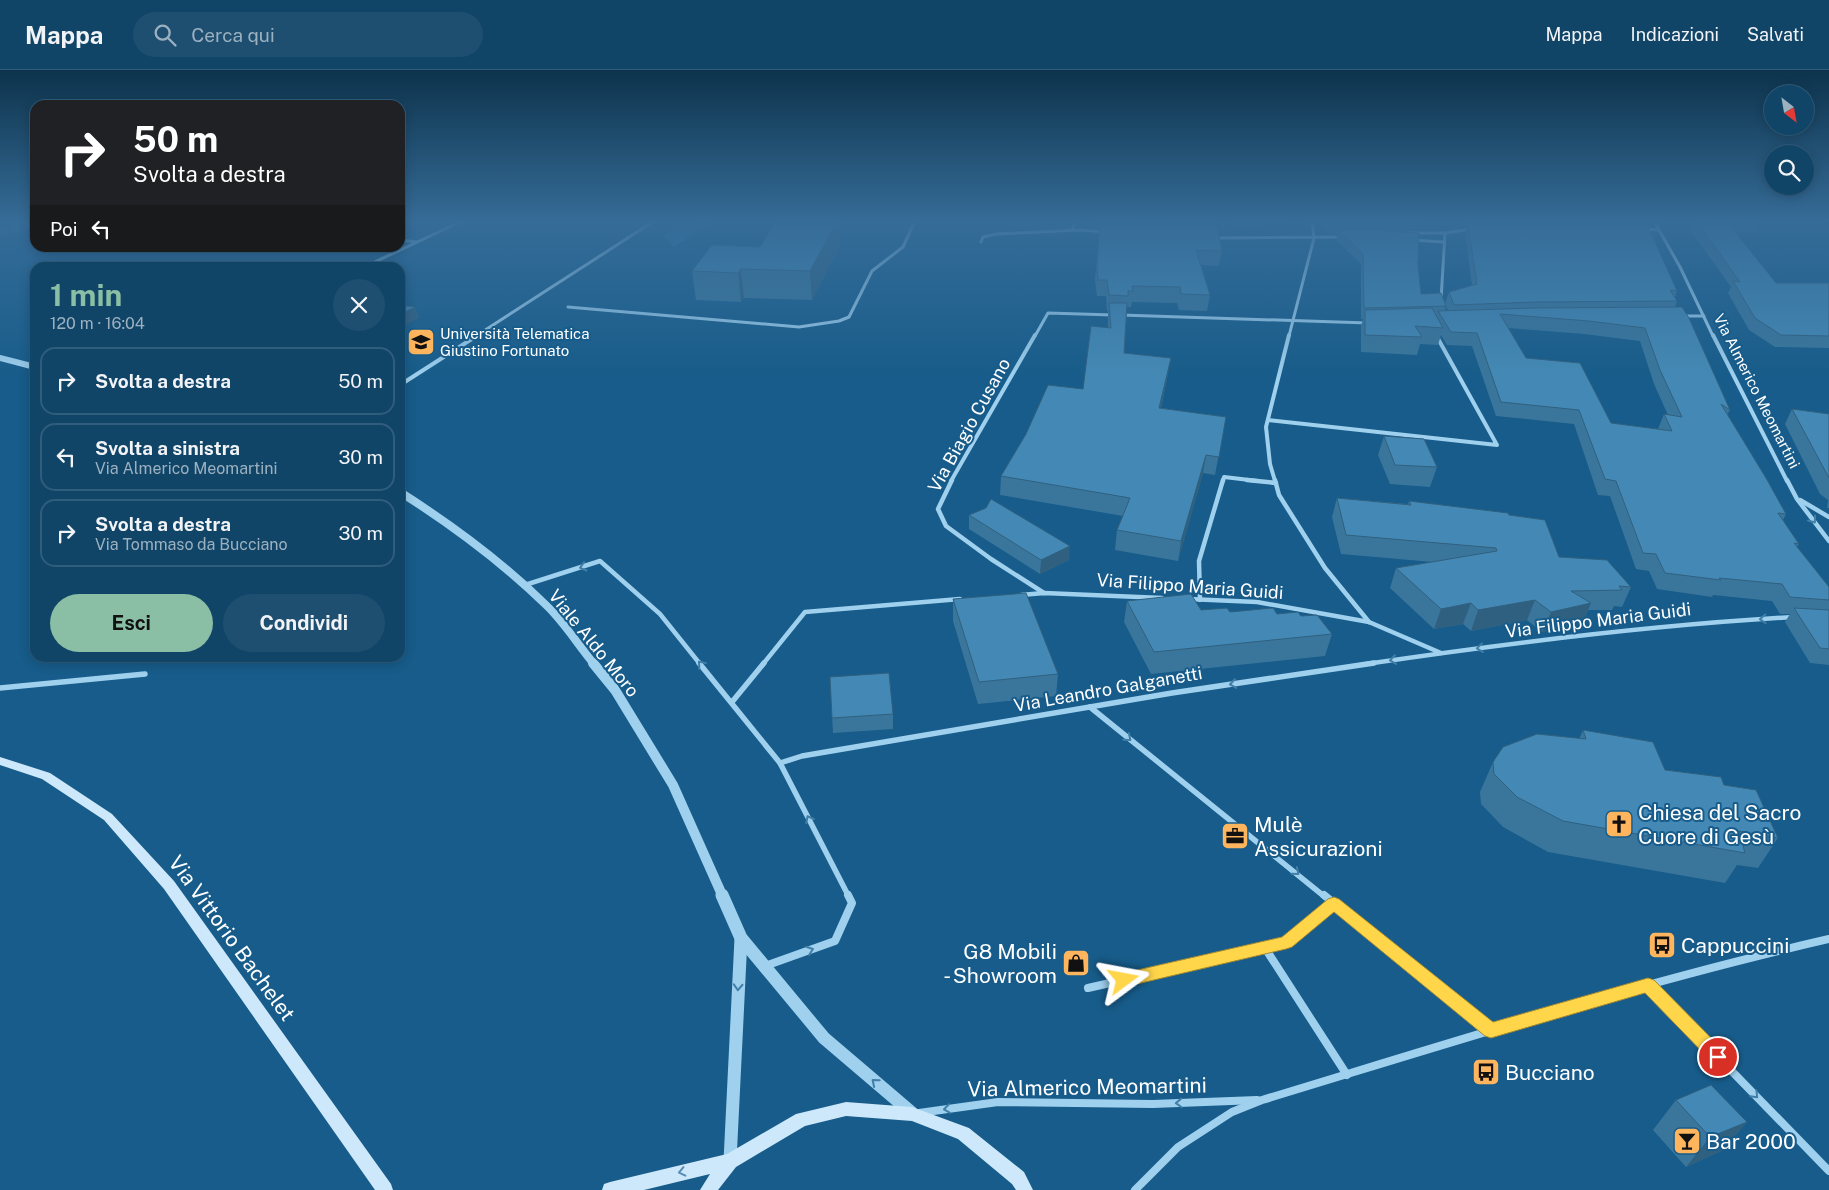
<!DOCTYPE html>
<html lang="it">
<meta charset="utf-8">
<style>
body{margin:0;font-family:"Public Sans",sans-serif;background:#1e4f71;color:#f1f3f6;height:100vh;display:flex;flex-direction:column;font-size:19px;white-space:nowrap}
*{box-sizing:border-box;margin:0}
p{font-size:16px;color:#9cb1c0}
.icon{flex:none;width:28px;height:28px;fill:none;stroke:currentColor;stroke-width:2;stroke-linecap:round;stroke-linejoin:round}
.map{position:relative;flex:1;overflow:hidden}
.details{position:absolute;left:30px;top:192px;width:375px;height:400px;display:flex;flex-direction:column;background:#114568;border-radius:15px;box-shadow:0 2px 12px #0003,0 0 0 1px #305d7c}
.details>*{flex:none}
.banner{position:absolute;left:30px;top:30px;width:375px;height:152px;border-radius:15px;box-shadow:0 2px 12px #0003,0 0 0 1px #305d7c;background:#202124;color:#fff;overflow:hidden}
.needle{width:32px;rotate:149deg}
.controls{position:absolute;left:1764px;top:15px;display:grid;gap:10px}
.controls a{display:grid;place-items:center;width:50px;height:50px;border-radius:50%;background:#114568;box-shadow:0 2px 12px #0003,0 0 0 1px #305d7c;font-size:25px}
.pin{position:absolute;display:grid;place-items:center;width:42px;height:42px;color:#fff;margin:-21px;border:2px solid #fff;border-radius:50%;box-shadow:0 1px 5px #0007}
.me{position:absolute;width:55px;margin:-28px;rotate:77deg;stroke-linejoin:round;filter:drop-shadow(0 0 4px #0008)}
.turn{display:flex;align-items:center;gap:18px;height:105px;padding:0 20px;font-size:22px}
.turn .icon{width:65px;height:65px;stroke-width:2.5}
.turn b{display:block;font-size:35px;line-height:42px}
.then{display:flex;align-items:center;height:48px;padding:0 20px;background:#0003;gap:10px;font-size:19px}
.round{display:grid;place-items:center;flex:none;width:52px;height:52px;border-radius:26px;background:#1e4f71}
.summary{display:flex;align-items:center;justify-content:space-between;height:85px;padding:0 20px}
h1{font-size:30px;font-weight:700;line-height:38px;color:#8abfa5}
.action{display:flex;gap:10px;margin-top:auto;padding:10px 20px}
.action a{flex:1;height:58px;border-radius:30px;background:#8abfa5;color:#111;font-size:20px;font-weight:700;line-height:58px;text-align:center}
.action a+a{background:#1e4f71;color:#f1f3f6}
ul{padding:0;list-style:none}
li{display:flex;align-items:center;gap:15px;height:68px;margin:0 10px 8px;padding:0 10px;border:2px solid #305d7c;border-radius:15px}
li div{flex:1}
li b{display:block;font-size:19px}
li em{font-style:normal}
header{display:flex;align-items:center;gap:30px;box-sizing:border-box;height:70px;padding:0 25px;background:#114568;border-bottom:1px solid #305d7c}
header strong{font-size:24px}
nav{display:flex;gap:28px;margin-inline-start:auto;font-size:18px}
.search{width:350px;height:45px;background:#1e4f71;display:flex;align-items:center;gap:12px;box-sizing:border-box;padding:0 18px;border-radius:28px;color:#9cb1c0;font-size:19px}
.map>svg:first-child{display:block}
.green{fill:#2676a7}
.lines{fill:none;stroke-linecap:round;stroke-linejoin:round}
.trunk-tunnel{stroke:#3a749c;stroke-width:8;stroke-dasharray:8 4;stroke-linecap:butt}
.minor-far4{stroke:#9fd0ee;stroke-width:3}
.minor-far3{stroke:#9fd0ee;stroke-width:4}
.minor-far2{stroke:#9fd0ee;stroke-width:4.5}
.minor-far1{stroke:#9fd0ee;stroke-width:5.5}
.minor{stroke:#9fd0ee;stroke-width:8}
.tertiary-far3{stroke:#9fd0ee;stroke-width:6}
.tertiary-far2{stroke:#9fd0ee;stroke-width:8}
.tertiary-far1{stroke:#9fd0ee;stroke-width:10}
.tertiary{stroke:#9fd0ee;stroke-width:13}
.secondary{fill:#cde8fa;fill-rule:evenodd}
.wall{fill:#3a769c;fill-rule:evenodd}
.shaded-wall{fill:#30607f}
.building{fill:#4489b5;stroke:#30607f;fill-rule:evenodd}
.oneway{stroke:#407fa8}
.oneway2{stroke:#578db1}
.route{fill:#ffd54a;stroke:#a68a30}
.labels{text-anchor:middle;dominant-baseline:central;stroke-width:4;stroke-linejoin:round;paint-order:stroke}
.far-poi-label{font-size:15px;fill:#fff;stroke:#175c8a;text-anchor:start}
.far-street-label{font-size:15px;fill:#fff;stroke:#175c8a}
.street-label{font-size:18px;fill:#fff;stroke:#175c8a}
.near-poi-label{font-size:21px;fill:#fff;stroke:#175c8a;text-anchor:start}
.near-street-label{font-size:21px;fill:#fff;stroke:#175c8a}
</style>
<header>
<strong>Mappa</strong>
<div class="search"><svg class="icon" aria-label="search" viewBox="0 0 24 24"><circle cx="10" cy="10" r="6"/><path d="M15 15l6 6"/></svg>Cerca qui</div>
<nav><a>Mappa</a><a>Indicazioni</a><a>Salvati</a></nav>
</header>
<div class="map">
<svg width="1829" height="1120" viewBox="0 0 1829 1120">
<rect width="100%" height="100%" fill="#175c8a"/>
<polygon class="green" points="696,151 712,151 674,177 662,165"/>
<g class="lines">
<polyline class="trunk-tunnel" points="0,162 35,153"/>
<g class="minor-far4">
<polyline points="1654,151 1680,197 1713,266"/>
<polyline points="1644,159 1659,160"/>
<polyline points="1072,160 1076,151"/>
<polyline points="1407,163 1445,163 1471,159"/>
<polyline points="1213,168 1342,167"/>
<polyline points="400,170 417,172"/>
<polyline points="1413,170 1443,172"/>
<polyline points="981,172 983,167 996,164 1081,160 1104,162"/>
<polyline points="362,198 462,151"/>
<polyline points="1441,230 1445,163"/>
<polyline points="568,237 799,257 839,251 849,247 872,201 903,177 915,151"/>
<polyline points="1121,245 1368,253"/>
<polyline points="1681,246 1704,246"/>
<polyline points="1436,264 1437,266"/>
<polyline points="476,266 654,151"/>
<polyline points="1035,266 1048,243 1113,245"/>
<polyline points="1289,266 1314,168 1312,151"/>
</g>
<g class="minor-far3">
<polyline points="1713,265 1787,411"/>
<polyline points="400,315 478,265"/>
<polyline points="1268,350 1497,375 1436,265"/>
<polyline points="951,411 1035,265"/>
<polyline points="1223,411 1224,407 1258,411"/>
<polyline points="1275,411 1270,394 1266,357 1289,265"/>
</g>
<g class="minor-far2">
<polyline points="952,410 938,439 946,456 991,489 1044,523"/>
<polyline points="1247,410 1276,413"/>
<polyline points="1275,410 1279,425 1325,498 1369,552"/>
<polyline points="1787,410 1797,429 1829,471"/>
<polyline points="1800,430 1829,447"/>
<polyline points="525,515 600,491 660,544 700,594"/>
<polyline points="1021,525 1044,523 1162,528"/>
<polyline points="1188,529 1257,532 1369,552 1441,583"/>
<polyline points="1200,530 1199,491 1223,410"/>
<polyline points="763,594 805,542 960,529"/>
<path d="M1366 594C1508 573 1651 555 1794 547"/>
</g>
<g class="minor-far1">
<polyline points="699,593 780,693 849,827"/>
<polyline points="0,618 145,604"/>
<polyline points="732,632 764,593"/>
<polyline points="1090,637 1325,827"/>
<polyline points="780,693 802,686 1172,623 1374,593"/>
</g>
<g class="minor">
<polyline points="1324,825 1491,960"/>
<polyline points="1265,878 1347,1005"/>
<polyline points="765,896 835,871 852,833 848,825"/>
<polyline points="1648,915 1829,1101"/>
<polyline points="1088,918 1286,873 1334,833"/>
<polyline points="919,1043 998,1032 1153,1034 1257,1030"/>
<path d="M1135 1120 1178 1077 1232 1042 1262 1030C1450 973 1637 913 1829 869"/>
</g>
<polyline class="tertiary-far3" points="0,288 35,297"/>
<path class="tertiary-far2" d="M400 422C452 455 501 491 546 535 564 552 578 575 594 594"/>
<polyline class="tertiary-far1" points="593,593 615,620 673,715 723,827"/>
<g class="tertiary">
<polyline points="722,825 741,868 824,968 912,1043"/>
<polyline points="730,1091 741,868"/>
</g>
<g class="secondary">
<polygon points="0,687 50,703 112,744 174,811 391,1114 393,1120 375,1120 164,819 104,750 42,709 0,695"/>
<polygon points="846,1032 912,1037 969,1058 1024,1102 1033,1120 1016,1120 1012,1114 958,1069 912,1051 846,1046 805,1056 736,1097 718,1120 700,1120 710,1104 644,1120 602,1120 604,1114 610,1112 727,1084 796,1044"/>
</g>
</g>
<g class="wall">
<polygon points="776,151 843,151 839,158 840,175 812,230 744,228 741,232 696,230 692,201 760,177"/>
<polygon points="1100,151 1215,151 1214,156 1222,181 1219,196 1201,195 1210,225 1207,241 1179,240 1177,233 1132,232 1131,237 1127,237 1124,283 1168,304 1161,338 1226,347 1215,405 1203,403 1178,491 1115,480 1117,460 1123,446 1000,425 1001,406 1083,319 1108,258 1108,241 1107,241 1106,226 1097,226 1095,210"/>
<polygon points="1232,151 1290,151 1290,154 1234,155"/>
<path d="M1317 151H1419L1417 160 1394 161 1418 195 1421 224 1445 233 1449 222 1472 215 1465 163 1467 156H1464L1463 151H1640L1677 221 1675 227 1677 231 1675 237 1730 340 1727 345 1786 444 1783 450 1799 474 1797 477 1829 517V595L1810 593 1785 552 1790 544H1780L1772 531 1713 525 1712 527 1657 519 1649 501 1636 499 1610 426 1598 425 1574 354 1496 346 1472 276 1447 275 1441 265 1438 275 1420 274 1417 285 1361 282V256L1363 249H1361V194L1336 170 1338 163H1329ZM1446 236 1448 241H1445ZM1508 258 1584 264 1640 271 1654 314 1668 345 1664 344 1658 359 1611 353 1526 288Z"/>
<polygon points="1695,151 1756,151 1758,153 1753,163 1735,161 1776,213 1829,213 1829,278 1775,277 1749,260 1728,223 1731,217 1691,161"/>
<polygon points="1792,339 1829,344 1829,438 1827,438 1828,430 1820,424 1785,354"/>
<polygon points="1384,366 1437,397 1430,417 1390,414 1378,385"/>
<polygon points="1337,428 1408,434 1409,431 1509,445 1559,487 1631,517 1622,537 1614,536 1612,540 1588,540 1582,554 1542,562 1527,550 1471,561 1463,554 1434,559 1390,518 1396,498 1433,492 1341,484 1332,447"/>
<polygon points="969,445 1069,490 1040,504 969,459"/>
<polygon points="953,529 1058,604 1056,626 978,634 953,551"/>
<polygon points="1127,531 1201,540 1277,544 1301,546 1332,564 1325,586 1151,604 1124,552"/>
<polygon points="830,607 893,644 893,659 833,663"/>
<polygon points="1583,660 1665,700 1724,715 1778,768 1758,798 1737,795 1725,813 1548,782 1503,757 1481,734 1480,722 1493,692 1579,669"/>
<polygon points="1676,1030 1747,1052 1721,1081 1686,1097 1653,1060"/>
</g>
<g class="shaded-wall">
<polygon points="829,151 843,151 839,158 840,175 812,230 810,201"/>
<polygon points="741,199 744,228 741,232 738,203"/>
<polygon points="415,237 419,248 400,258 400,245"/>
<polygon points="1171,288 1168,304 1157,355 1159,338"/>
<polygon points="1206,385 1203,403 1178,491 1181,471"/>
<polygon points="1070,476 1069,490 1040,504 1041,490"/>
<polygon points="1535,530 1527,550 1471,561 1478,540"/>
<polygon points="1471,533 1463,554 1434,559 1441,539"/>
<polygon points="1591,533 1582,554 1542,562 1551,542"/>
<polygon points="1747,1052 1721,1081 1686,1097 1710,1067"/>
</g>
<g class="building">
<polygon points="776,151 837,151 810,201 741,199 738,203 692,201 712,175 760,177"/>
<polygon points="1100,151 1123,151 1217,156 1222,181 1196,180 1210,225 1181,224 1180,217 1132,216 1133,221 1128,221 1128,226 1109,225 1107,210 1098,210 1097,194"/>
<polygon points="1497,151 1646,152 1677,221 1670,220 1677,231 1536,232 1454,235 1449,222 1477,214 1468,153"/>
<polygon points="1697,151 1709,151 1728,153 1776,213 1829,213 1829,266 1781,265 1755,248 1733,211 1740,212"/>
<polygon points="1734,151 1756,151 1758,153"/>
<polygon points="1384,159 1387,161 1419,163 1418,195 1421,224 1441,223 1446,236 1364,238 1363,184 1338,160"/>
<polygon points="1109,233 1127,233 1124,283 1171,288 1159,338 1226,347 1219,387 1206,385 1181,471 1117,460 1130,428 1001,406 1026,364 1048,315 1083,319 1091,256 1111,258"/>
<polygon points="400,235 415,237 400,245"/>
<path d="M1682 237 1689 248 1730 340 1721 334 1766 408 1786 444 1778 443 1799 474 1794 473 1829 517V530L1790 527 1782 514 1719 508 1721 510 1665 503 1656 484 1643 483 1616 411 1605 409 1579 340 1501 332 1477 263 1451 262 1438 241 1536 238ZM1500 244 1589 251 1645 258 1660 300 1682 347 1664 344 1672 361 1611 353 1580 293 1526 288Z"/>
<polygon points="1432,238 1443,258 1415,256 1422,267 1365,265 1365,240"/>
<polygon points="1792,339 1829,344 1829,408"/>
<polygon points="1384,366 1424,369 1437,397 1395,395"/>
<polygon points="1337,428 1411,435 1409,431 1508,443 1509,445 1545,450 1559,487 1607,490 1631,517 1619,516 1622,520 1571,521 1591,533 1551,542 1535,530 1478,540 1471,533 1441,539 1396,498 1497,481 1496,478 1346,465"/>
<polygon points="991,429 1070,476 1041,490 969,445 986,438"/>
<polygon points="1026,523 1058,604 979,612 953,529"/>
<polygon points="1191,524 1201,540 1227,538 1230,542 1273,538 1277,544 1298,542 1301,546 1317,545 1332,564 1154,582 1127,531"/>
<polygon points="1794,538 1829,540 1829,579 1820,578"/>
<polygon points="889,603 893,644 832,648 830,607"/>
<polygon points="1583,660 1653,672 1665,700 1721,707 1724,715 1756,720 1778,768 1739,761 1745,783 1563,751 1517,727 1494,704 1493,692 1503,677 1537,664 1586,669"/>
<polygon points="1711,1015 1747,1052 1710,1067 1676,1030"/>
</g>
<defs><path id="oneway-chevron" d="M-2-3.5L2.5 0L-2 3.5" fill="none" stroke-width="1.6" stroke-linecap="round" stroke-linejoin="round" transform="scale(1.25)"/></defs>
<g class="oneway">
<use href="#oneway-chevron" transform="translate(1813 450) rotate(54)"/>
<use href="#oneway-chevron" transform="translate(583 497) rotate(163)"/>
<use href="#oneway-chevron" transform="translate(1763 549) rotate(177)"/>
<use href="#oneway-chevron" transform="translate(1480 578) rotate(173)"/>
<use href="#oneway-chevron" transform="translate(1393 590) rotate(172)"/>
<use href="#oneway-chevron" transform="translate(701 594) rotate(-130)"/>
<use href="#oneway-chevron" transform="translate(1233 614) rotate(172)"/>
<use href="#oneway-chevron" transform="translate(1128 668) rotate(39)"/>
<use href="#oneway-chevron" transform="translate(809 749) rotate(-118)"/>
<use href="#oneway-chevron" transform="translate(1296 802) rotate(39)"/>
<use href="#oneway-chevron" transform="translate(810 880) rotate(-20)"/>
<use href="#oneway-chevron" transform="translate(738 917) rotate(93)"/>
<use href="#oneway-chevron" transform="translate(875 1012) rotate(-140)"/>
<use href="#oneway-chevron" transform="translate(1755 1025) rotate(46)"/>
<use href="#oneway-chevron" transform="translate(1179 1033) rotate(178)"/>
<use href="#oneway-chevron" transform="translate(947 1039) rotate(172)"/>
</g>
<use class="oneway2" href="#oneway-chevron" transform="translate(682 1102) rotate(167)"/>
<linearGradient id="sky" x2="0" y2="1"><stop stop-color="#0d334c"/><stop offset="0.49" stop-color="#366c98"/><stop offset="1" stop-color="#366c98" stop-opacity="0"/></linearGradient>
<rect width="1829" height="308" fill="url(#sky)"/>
<polygon class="route" points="1334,827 1339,829 1493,952 1648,908 1654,910 1724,981 1726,987 1724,992 1718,994 1712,992 1645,923 1491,968 1485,966 1334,842 1292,877 1286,879 1124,917 1118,915 1116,910 1118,905 1124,903 1282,867 1328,829"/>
<defs>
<g id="university-square" transform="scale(1.4375)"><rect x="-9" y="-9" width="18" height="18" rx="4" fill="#ffb55d" stroke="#175c8a"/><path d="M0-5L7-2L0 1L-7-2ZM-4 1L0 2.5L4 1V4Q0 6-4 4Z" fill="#111"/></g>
<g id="church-square" transform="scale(1.4375)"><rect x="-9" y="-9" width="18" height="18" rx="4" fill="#ffb55d" stroke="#175c8a"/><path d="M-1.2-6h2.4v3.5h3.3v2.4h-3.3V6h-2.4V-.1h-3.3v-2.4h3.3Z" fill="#111"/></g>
<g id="office-square" transform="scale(1.4375)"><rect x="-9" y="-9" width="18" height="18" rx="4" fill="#ffb55d" stroke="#175c8a"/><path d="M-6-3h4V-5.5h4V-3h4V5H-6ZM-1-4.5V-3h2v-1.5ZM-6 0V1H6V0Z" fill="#111"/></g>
<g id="bus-square" transform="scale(1.4375)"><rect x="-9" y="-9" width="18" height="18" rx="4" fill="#ffb55d" stroke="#175c8a"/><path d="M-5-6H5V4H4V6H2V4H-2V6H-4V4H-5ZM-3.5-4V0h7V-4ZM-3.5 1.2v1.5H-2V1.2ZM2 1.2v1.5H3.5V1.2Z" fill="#111"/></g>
<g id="shop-square" transform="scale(1.4375)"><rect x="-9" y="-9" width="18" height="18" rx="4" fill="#ffb55d" stroke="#175c8a"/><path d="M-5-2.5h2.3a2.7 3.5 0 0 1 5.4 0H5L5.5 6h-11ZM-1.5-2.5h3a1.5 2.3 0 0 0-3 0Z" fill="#111"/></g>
<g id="bar-square" transform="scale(1.4375)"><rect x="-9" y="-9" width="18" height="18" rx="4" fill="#ffb55d" stroke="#175c8a"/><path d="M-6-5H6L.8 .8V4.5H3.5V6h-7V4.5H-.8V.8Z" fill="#111"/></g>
</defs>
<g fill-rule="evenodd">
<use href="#university-square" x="421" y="272"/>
<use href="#church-square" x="1619" y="754"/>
<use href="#office-square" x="1235" y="766"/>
<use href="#bus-square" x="1662" y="875"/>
<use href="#shop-square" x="1076" y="893"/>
<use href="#bus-square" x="1486" y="1002"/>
<use href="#bar-square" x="1687" y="1071"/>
</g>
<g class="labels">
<g class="far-poi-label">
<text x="440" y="263">Università Telematica<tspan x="440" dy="17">Giustino Fortunato</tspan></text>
</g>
<g class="far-street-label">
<text transform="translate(1757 321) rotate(63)">Via Almerico Meomartini</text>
</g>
<g class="street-label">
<text transform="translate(969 355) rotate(-61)">Via Biagio Cusano</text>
<text transform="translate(1190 516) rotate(4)">Via Filippo Maria Guidi</text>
<text transform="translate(1598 550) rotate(-7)">Via Filippo Maria Guidi</text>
<text transform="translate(594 573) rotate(51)">Viale Aldo Moro</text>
<text transform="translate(1108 619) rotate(-10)">Via Leandro Galganetti</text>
</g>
<g class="near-poi-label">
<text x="1638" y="742">Chiesa del Sacro<tspan x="1638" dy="24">Cuore di Gesù</tspan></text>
<text x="1254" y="754">Mulè<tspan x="1254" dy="24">Assicurazioni</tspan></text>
<text x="1681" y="875">Cappuccini</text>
<text x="1057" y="881" text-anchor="end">G8 Mobili<tspan x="1057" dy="24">- Showroom</tspan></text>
<text x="1505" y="1002">Bucciano</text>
<text x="1706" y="1071">Bar 2000</text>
</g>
<g class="near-street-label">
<text transform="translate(232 868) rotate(54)">Via Vittorio Bachelet</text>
<text transform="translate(1087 1017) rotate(-1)">Via Almerico Meomartini</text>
</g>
</g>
</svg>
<div class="controls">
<a><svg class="needle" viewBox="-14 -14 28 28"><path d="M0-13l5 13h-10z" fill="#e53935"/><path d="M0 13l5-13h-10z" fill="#9cb1c0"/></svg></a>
<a><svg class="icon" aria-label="search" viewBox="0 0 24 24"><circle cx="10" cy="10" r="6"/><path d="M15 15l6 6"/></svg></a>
</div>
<div class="pin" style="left:1718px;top:987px;background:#d93025"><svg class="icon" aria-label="arrive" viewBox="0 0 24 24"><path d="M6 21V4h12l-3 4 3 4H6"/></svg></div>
<svg class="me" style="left:1124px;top:910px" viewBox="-20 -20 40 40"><path d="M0-17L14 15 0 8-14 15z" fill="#ffd54a" stroke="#fff" stroke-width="4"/></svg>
<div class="banner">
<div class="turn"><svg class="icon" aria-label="right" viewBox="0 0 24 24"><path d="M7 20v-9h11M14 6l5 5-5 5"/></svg><div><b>50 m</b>Svolta a destra</div></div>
<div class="then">Poi<svg class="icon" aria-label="left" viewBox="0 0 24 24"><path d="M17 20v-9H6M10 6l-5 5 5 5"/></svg></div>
</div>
<section class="details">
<div class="summary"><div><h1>1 min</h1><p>120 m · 16:04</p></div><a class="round"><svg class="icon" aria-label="close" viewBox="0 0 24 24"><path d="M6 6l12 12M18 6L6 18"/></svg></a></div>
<ul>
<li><svg class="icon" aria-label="right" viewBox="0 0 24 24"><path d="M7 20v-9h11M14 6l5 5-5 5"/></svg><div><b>Svolta a destra</b></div><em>50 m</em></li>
<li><svg class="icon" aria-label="left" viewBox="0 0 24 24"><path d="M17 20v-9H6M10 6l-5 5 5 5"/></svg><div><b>Svolta a sinistra</b><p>Via Almerico Meomartini</p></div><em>30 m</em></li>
<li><svg class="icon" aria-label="right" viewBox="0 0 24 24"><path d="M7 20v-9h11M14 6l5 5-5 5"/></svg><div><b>Svolta a destra</b><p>Via Tommaso da Bucciano</p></div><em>30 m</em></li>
</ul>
<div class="action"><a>Esci</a><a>Condividi</a></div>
</section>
</div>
